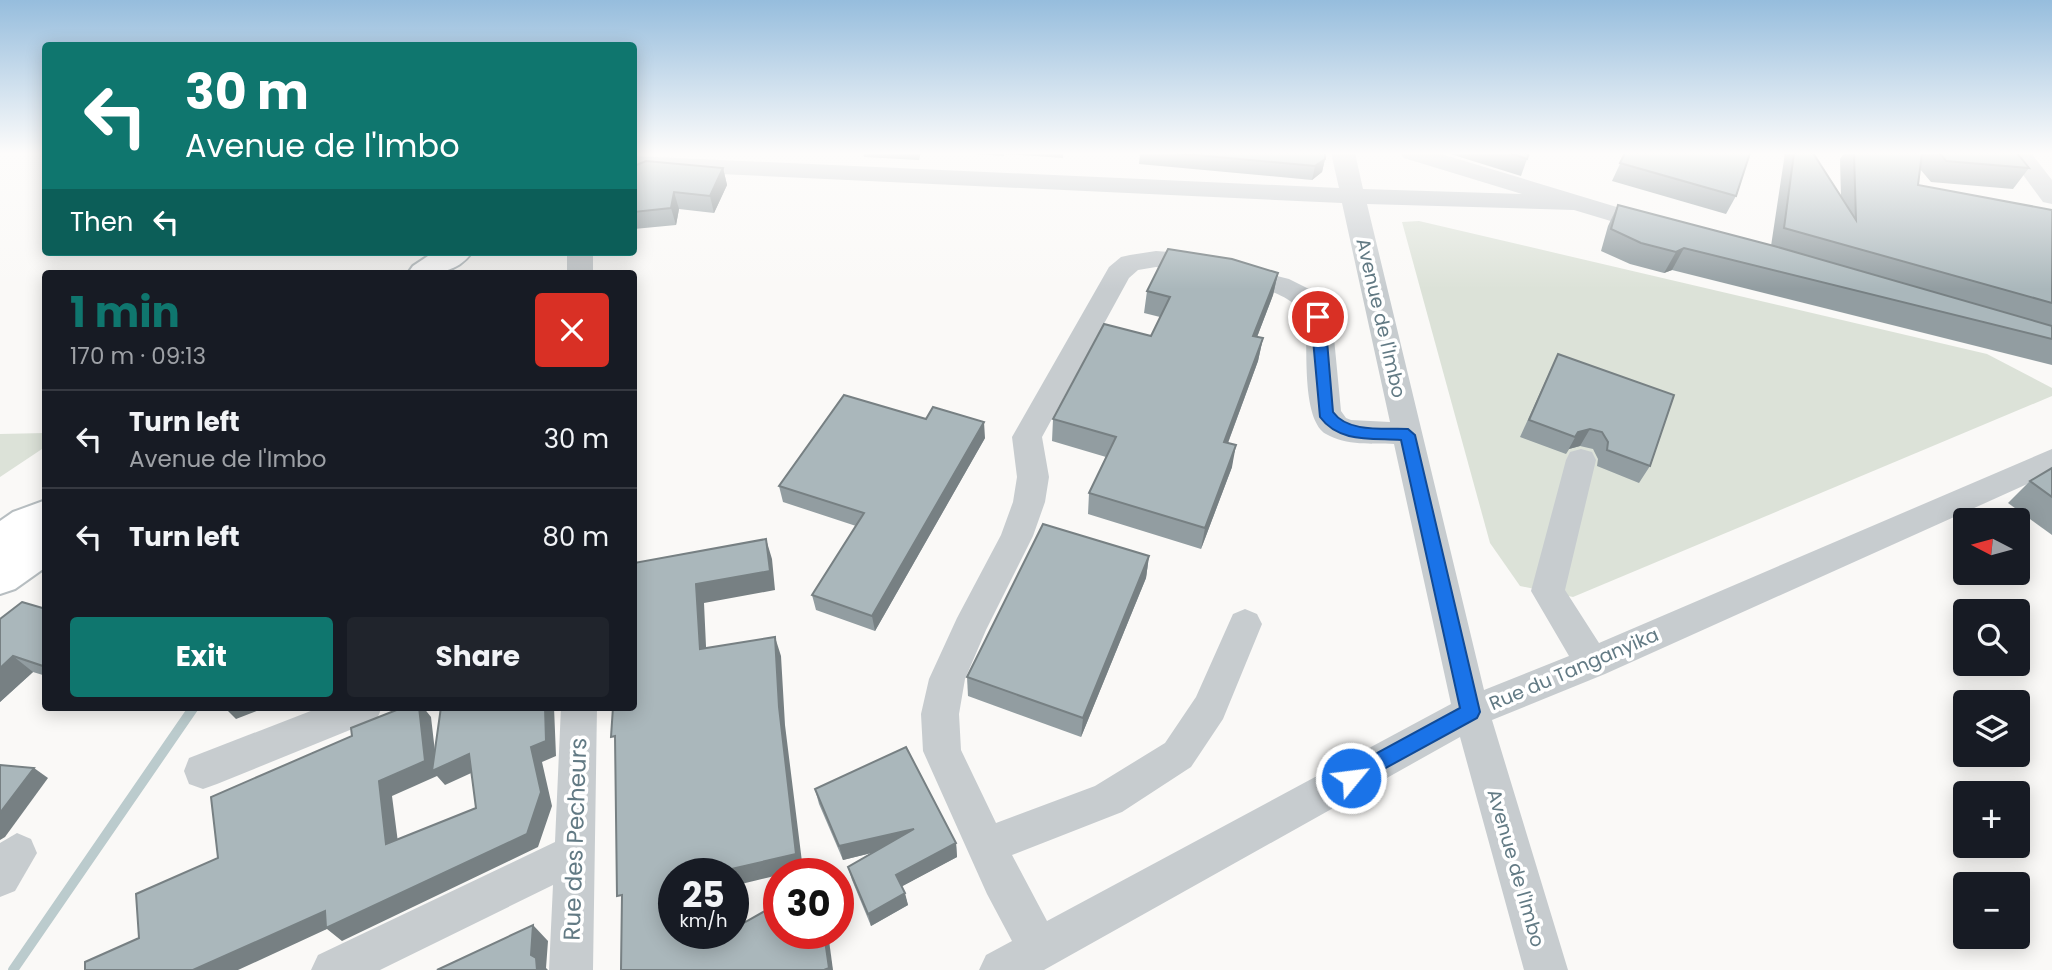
<!DOCTYPE html>
<meta charset="utf-8">
<style>
body{margin:0;font-family:Poppins,sans-serif;background:#20242c;color:#f1f3f6;height:100vh;display:flex;flex-direction:column;font-size:26px;white-space:nowrap}
*{box-sizing:border-box;margin:0}
p{font-size:23px;color:#9ea1a6}
.icon{flex:none;width:38px;height:38px;fill:none;stroke:currentColor;stroke-width:2;stroke-linecap:round;stroke-linejoin:round}
.map{position:relative;flex:1;overflow:hidden}
.details{position:absolute;left:42px;top:270px;width:595px;height:441px;display:flex;flex-direction:column;background:#171b24;border-radius:7px;box-shadow:0 4px 18px #0003}
.details>*{flex:none}
.banner{position:absolute;left:42px;top:42px;width:595px;height:214px;border-radius:7px;box-shadow:0 4px 18px #0003;background:#0f766e;color:#fff;overflow:hidden}
.needle{width:46px;rotate:276deg}
.tools{position:absolute;left:1953px;top:508px;display:grid;gap:14px}
.tools a{display:grid;place-items:center;width:77px;height:77px;border-radius:7px;background:#171b24;box-shadow:0 4px 18px #0003;font-size:35px}
.speed{position:absolute;left:658px;top:858px;display:flex;gap:14px;font-size:35px;font-weight:700;text-align:center}
.speed>*{display:grid;place-content:center;width:91px;height:91px;border-radius:50%;background:#171b24;box-shadow:0 4px 18px #0003;line-height:1}
.speed small{font-size:18px;font-weight:400}
.speed .limit{border:10px solid #d22;background:#fff;color:#111}
.pin{position:absolute;display:grid;place-items:center;width:60px;height:60px;color:#fff;margin:-30px;border:4px solid #fff;border-radius:50%;box-shadow:0 2px 7px #0007}
.me{position:absolute;width:77px;margin:-38px;rotate:61deg;stroke-linejoin:round;filter:drop-shadow(0 0 5px #0008)}
.turn{display:flex;align-items:center;gap:24px;height:147px;padding:0 28px;font-size:32px}
.turn .icon{width:91px;height:91px;stroke-width:2.5}
.turn b{display:block;font-size:49px;line-height:60px}
.then{display:flex;align-items:center;height:66px;padding:0 28px;background:#0003;gap:14px;font-size:26px}
.round{display:grid;place-items:center;flex:none;width:74px;height:74px;border-radius:7px;background:#20242c}
.head{display:flex;align-items:center;justify-content:space-between;height:119px;padding:0 28px}
h1{font-size:42px;font-weight:700;line-height:52px;color:#0f766e}
.button{display:flex;gap:14px;margin-top:auto;padding:14px 28px}
.button a{flex:1;height:80px;border-radius:7px;background:#0f766e;color:#fff;font-size:28px;font-weight:700;line-height:80px;text-align:center}
.button a+a{background:#20242c;color:#f1f3f6}
ul{padding:0;list-style:none}
li{display:flex;align-items:center;gap:21px;height:98px;padding:0 28px;border-top:2px solid #363941}
li div{flex:1}
li b{display:block;font-size:26px}
li em{font-style:normal}
.map>svg:first-child{display:block}
.green{fill:#dce2d8}
.lines{fill:none;stroke-linecap:round;stroke-linejoin:round}
.stream{stroke:#bbcbcd;stroke-width:10}
.major-casing{stroke:#b7bec1;stroke-width:4}
.minor{fill:#c7cccf;fill-rule:evenodd}
.major{fill:#fff;fill-rule:evenodd}
.wall{fill:#929da1}
.shaded-wall{fill:#778083}
.building{fill:#aab7bb;stroke:#778083;stroke-width:2}
.route{fill:#1a73e8;stroke:#114b97;stroke-width:2}
.labels{text-anchor:middle;dominant-baseline:central;stroke-width:7;stroke-linejoin:round;paint-order:stroke}
.street-label{font-size:19px;fill:#627a84;stroke:#fff}
.near-street-label{font-size:23px;fill:#627a84;stroke:#fff}
</style>
<div class="map">
<svg width="2052" height="970" viewBox="0 0 2052 970">
<rect width="100%" height="100%" fill="#faf9f7"/>
<g class="green">
<polygon points="1419,221 1987,354 2052,388 2052,396 1573,597 1520,586 1490,543 1402,222"/>
<polygon points="45,433 45,447 0,477 0,434"/>
</g>
<g class="lines">
<polyline class="stream" points="13,970 194,707"/>
<g class="major-casing">
<g id="major">
<path d="M434 252H472C456 275 433 273 408 273L413 266Z"/>
<polygon points="46,500 46,567 15,589 0,594 0,521 13,512"/>
</g>
</g>
<g class="minor">
<path d="M1331 153H1355L1363 189 1522 194 1404 158 1400 153H1438L1663 221 1667 226 1663 231 1654 234 1574 210 1367 204 1484 690 1569 656 1531 591 1566 460 1570 452 1581 449 1592 452 1596 460 1565 590 1599 643 2052 449V473L1605 674 1492 720 1568 970H1524L1460 737 1044 970H979L986 955 1012 941 987 894 923 751 921 714 929 679 957 618 1001 535 1013 502 1017 477 1012 437 1109 267 1121 257 1130 255 1156 251 1183 253 1289 279 1313 291 1332 317 1341 411 1346 418 1351 420 1390 422 1342 203 634 170V156L1339 188ZM1156 267C1186 269 1273 284 1294 304 1305 314 1305 325 1306 338 1307 362 1304 421 1326 434 1346 446 1373 443 1394 444L1451 704 1047 921 1012 855 1122 812 1191 767 1223 719 1262 624 1257 614 1245 609 1233 614 1196 697 1165 743 1095 786 996 823 961 750 959 714 965 679 986 630 1033 536 1045 502 1049 477 1042 437 1129 278 1138 270Z"/>
<polygon points="2007,153 2031,153 2052,180 2052,204 2043,202"/>
<rect x="567" y="252" width="26" height="21"/>
<polygon points="321,707 382,707 377,719 217,784 203,789 189,784 184,771 189,758"/>
<polygon points="561,707 597,707 593,970 549,970 553,885 380,970 311,970 318,955 555,842"/>
<polygon points="17,833 31,839 37,853 15,891 0,897 0,843"/>
</g>
<use href="#major" class="major"/>
</g>
<g class="wall">
<polygon points="863,153 921,153 919,160 864,157"/>
<polygon points="961,153 1063,153 1063,158 1004,154 1004,156"/>
<polygon points="1140,153 1325,153 1325,159 1322,172 1312,180 1139,164"/>
<polygon points="1447,153 1529,153 1521,176"/>
<polygon points="1625,153 1736,196 1726,214 1612,181"/>
<polygon points="1785,153 1813,153 1841,197 1840,159 1844,153 2017,153 2029,168 2013,189 1931,182 1920,169 1918,185 2052,210 2052,365 1672,270 1664,273 1630,264 1601,251 1608,226 1618,205 1771,246"/>
<polygon points="634,166 723,168 727,185 714,213 679,209 676,225 634,229"/>
<polygon points="1278,273 1273,295 1257,337 1263,338 1258,361 1228,443 1232,467 1201,549 1088,514 1089,493 1106,457 1052,441 1053,419 1151,336 1160,317 1144,313 1147,291"/>
<polygon points="1550,371 1650,466 1639,483 1597,466 1598,459 1593,449 1580,446 1569,449 1566,454 1520,437"/>
<polygon points="985,438 875,631 816,610 812,595 856,526 783,502 779,486"/>
<polygon points="2052,468 2052,535 2008,503 2030,481"/>
<polygon points="1149,556 1146,578 1081,737 968,696 967,677"/>
<polygon points="46,609 46,676 33,672 0,702 0,619"/>
<polygon points="815,789 956,843 957,857 902,886 908,905 871,926 852,880 848,867 871,853 843,860 819,804"/>
</g>
<g class="shaded-wall">
<polygon points="1325,159 1322,172 1312,180 1315,166"/>
<polygon points="723,168 727,185 714,213 710,196"/>
<polygon points="674,192 679,209 676,225 671,208"/>
<polygon points="1684,248 1672,270 1664,273 1676,252"/>
<polygon points="1278,273 1273,295 1249,358 1253,336"/>
<polygon points="1263,338 1258,361 1220,464 1224,442"/>
<polygon points="984,422 985,438 875,631 872,616"/>
<polygon points="1590,429 1580,446 1569,449 1566,454 1578,432"/>
<polygon points="1236,445 1232,467 1201,549 1205,528"/>
<polygon points="766,539 772,559 775,590 704,603 707,668 700,649 696,584"/>
<polygon points="1149,556 1146,578 1081,737 1083,718"/>
<polygon points="775,637 781,656 785,725 803,870 788,873 779,873 779,875 733,886 733,873 714,873 779,707"/>
<polygon points="13,656 33,672 0,702 0,668"/>
<polygon points="224,707 267,707 236,719"/>
<polygon points="419,707 423,707 431,717 437,769 469,754 480,769 445,785 437,776 392,796 400,858 386,844 379,781"/>
<polygon points="545,707 554,707 556,756 542,762 552,806 538,847 342,941 327,929 238,970 193,970 325,911 527,834 531,747"/>
<polygon points="34,768 48,778 5,837 0,840 0,813"/>
<polygon points="914,829 916,842 843,860 839,846"/>
<polygon points="956,843 957,857 899,888 896,875"/>
<polygon points="905,893 908,905 871,926 868,914"/>
<polygon points="533,925 548,941 546,968 548,970 537,970 531,955"/>
<polygon points="824,933 828,933 833,970 824,970"/>
</g>
<g class="building">
<polygon points="1174,153 1325,153 1325,159 1315,166"/>
<polygon points="1510,153 1529,153 1527,159"/>
<polygon points="1625,153 1750,153 1736,196 1620,163"/>
<polygon points="1794,153 1813,153 1856,220 1854,153 1922,153 1918,185 2052,210 2052,303 1784,228"/>
<polygon points="1940,153 2017,153 2029,168 1946,161"/>
<polygon points="646,161 723,168 710,196 674,192 671,208 634,212 634,166"/>
<polygon points="1618,205 1774,246 2052,326 2052,339 1684,248 1676,252 1641,243 1611,229"/>
<polygon points="1168,249 1232,259 1278,273 1253,336 1263,338 1224,442 1236,445 1205,528 1089,493 1116,437 1053,419 1104,324 1151,336 1170,297 1147,291"/>
<polygon points="1558,354 1674,395 1650,466 1607,450 1608,442 1602,432 1590,429 1578,432 1575,437 1529,420"/>
<polygon points="844,395 926,419 933,407 984,422 872,616 812,595 864,513 779,486"/>
<polygon points="2052,468 2052,497 2030,481"/>
<polygon points="1043,524 1149,556 1083,718 967,677"/>
<polygon points="766,539 770,571 696,584 700,649 775,637 779,707 796,854 714,873 674,873 674,933 724,933 724,935 728,933 733,933 733,929 779,903 779,933 824,933 829,968 824,970 621,970 622,895 617,896 615,736 611,737 613,707 634,707 634,563"/>
<polygon points="22,602 46,609 46,667 13,656 0,668 0,619"/>
<polygon points="404,707 419,707 425,761 379,781 386,844 476,808 469,754 432,771 441,707 545,707 546,741 531,747 541,792 527,834 326,928 325,911 193,970 85,970 85,962 139,938 136,894 218,858 211,797 352,736 351,728"/>
<polygon points="906,747 956,843 896,875 905,893 868,914 848,867 914,829 839,846 815,789"/>
<polygon points="0,765 34,768 0,813"/>
<polygon points="533,925 531,955 536,958 537,970 437,970"/>
</g>
<linearGradient id="sky" x2="0" y2="1"><stop stop-color="#96bddd"/><stop offset="0.53" stop-color="#fdfcfb"/><stop offset="1" stop-color="#fdfcfb" stop-opacity="0"/></linearGradient>
<rect width="2052" height="289" fill="url(#sky)"/>
<path class="route" d="M1318 312 1325 317 1333 412C1348 433 1384 428 1408 429L1415 435 1480 712 1477 718 1351 787 1344 784 1341 778 1344 771 1460 708 1401 440C1372 438 1339 443 1320 417L1311 317Z"/>
<g class="labels">
<g class="street-label">
<text transform="translate(1381 318) rotate(77)">Avenue de l'Imbo</text>
<text transform="translate(1574 669) rotate(-23)">Rue du Tanganyika</text>
<text transform="translate(1516 868) rotate(74)">Avenue de l'Imbo</text>
</g>
<g class="near-street-label">
<text transform="translate(575 839) rotate(-88)">Rue des Pecheurs</text>
</g>
</g>
</svg>
<div class="tools">
<a><svg class="needle" viewBox="-14 -14 28 28"><path d="M0-13l5 13h-10z" fill="#e53935"/><path d="M0 13l5-13h-10z" fill="#9ea1a6"/></svg></a>
<a><svg class="icon" aria-label="search" viewBox="0 0 24 24"><circle cx="10" cy="10" r="6"/><path d="M15 15l6 6"/></svg></a>
<a><svg class="icon" aria-label="layers" viewBox="0 0 24 24"><path d="M12 4l9 5-9 5-9-5zM3 14l9 5 9-5"/></svg></a>
<a>+</a>
<a>−</a>
</div>
<div class="speed"><div>25<small>km/h</small></div><div class="limit">30</div></div>
<div class="pin" style="left:1318px;top:317px;background:#d93025"><svg class="icon" aria-label="arrive" viewBox="0 0 24 24"><path d="M6 21V4h12l-3 4 3 4H6"/></svg></div>
<svg class="me" style="left:1351px;top:778px" viewBox="-20 -20 40 40"><circle r="17" fill="#1a73e8" stroke="#fff" stroke-width="3"/><path d="M0-11L8 9 0 5-8 9z" fill="#fff"/></svg>
<div class="banner">
<div class="turn"><svg class="icon" aria-label="left" viewBox="0 0 24 24"><path d="M17 20v-9H6M10 6l-5 5 5 5"/></svg><div><b>30 m</b>Avenue de l'Imbo</div></div>
<div class="then">Then<svg class="icon" aria-label="left" viewBox="0 0 24 24"><path d="M17 20v-9H6M10 6l-5 5 5 5"/></svg></div>
</div>
<section class="details">
<div class="head"><div><h1>1 min</h1><p>170 m · 09:13</p></div><a class="round" style="background:#d93025;color:#fff"><svg class="icon" aria-label="close" viewBox="0 0 24 24"><path d="M6 6l12 12M18 6L6 18"/></svg></a></div>
<ul>
<li><svg class="icon" aria-label="left" viewBox="0 0 24 24"><path d="M17 20v-9H6M10 6l-5 5 5 5"/></svg><div><b>Turn left</b><p>Avenue de l'Imbo</p></div><em>30 m</em></li>
<li><svg class="icon" aria-label="left" viewBox="0 0 24 24"><path d="M17 20v-9H6M10 6l-5 5 5 5"/></svg><div><b>Turn left</b></div><em>80 m</em></li>
</ul>
<div class="button"><a>Exit</a><a>Share</a></div>
</section>
</div>
